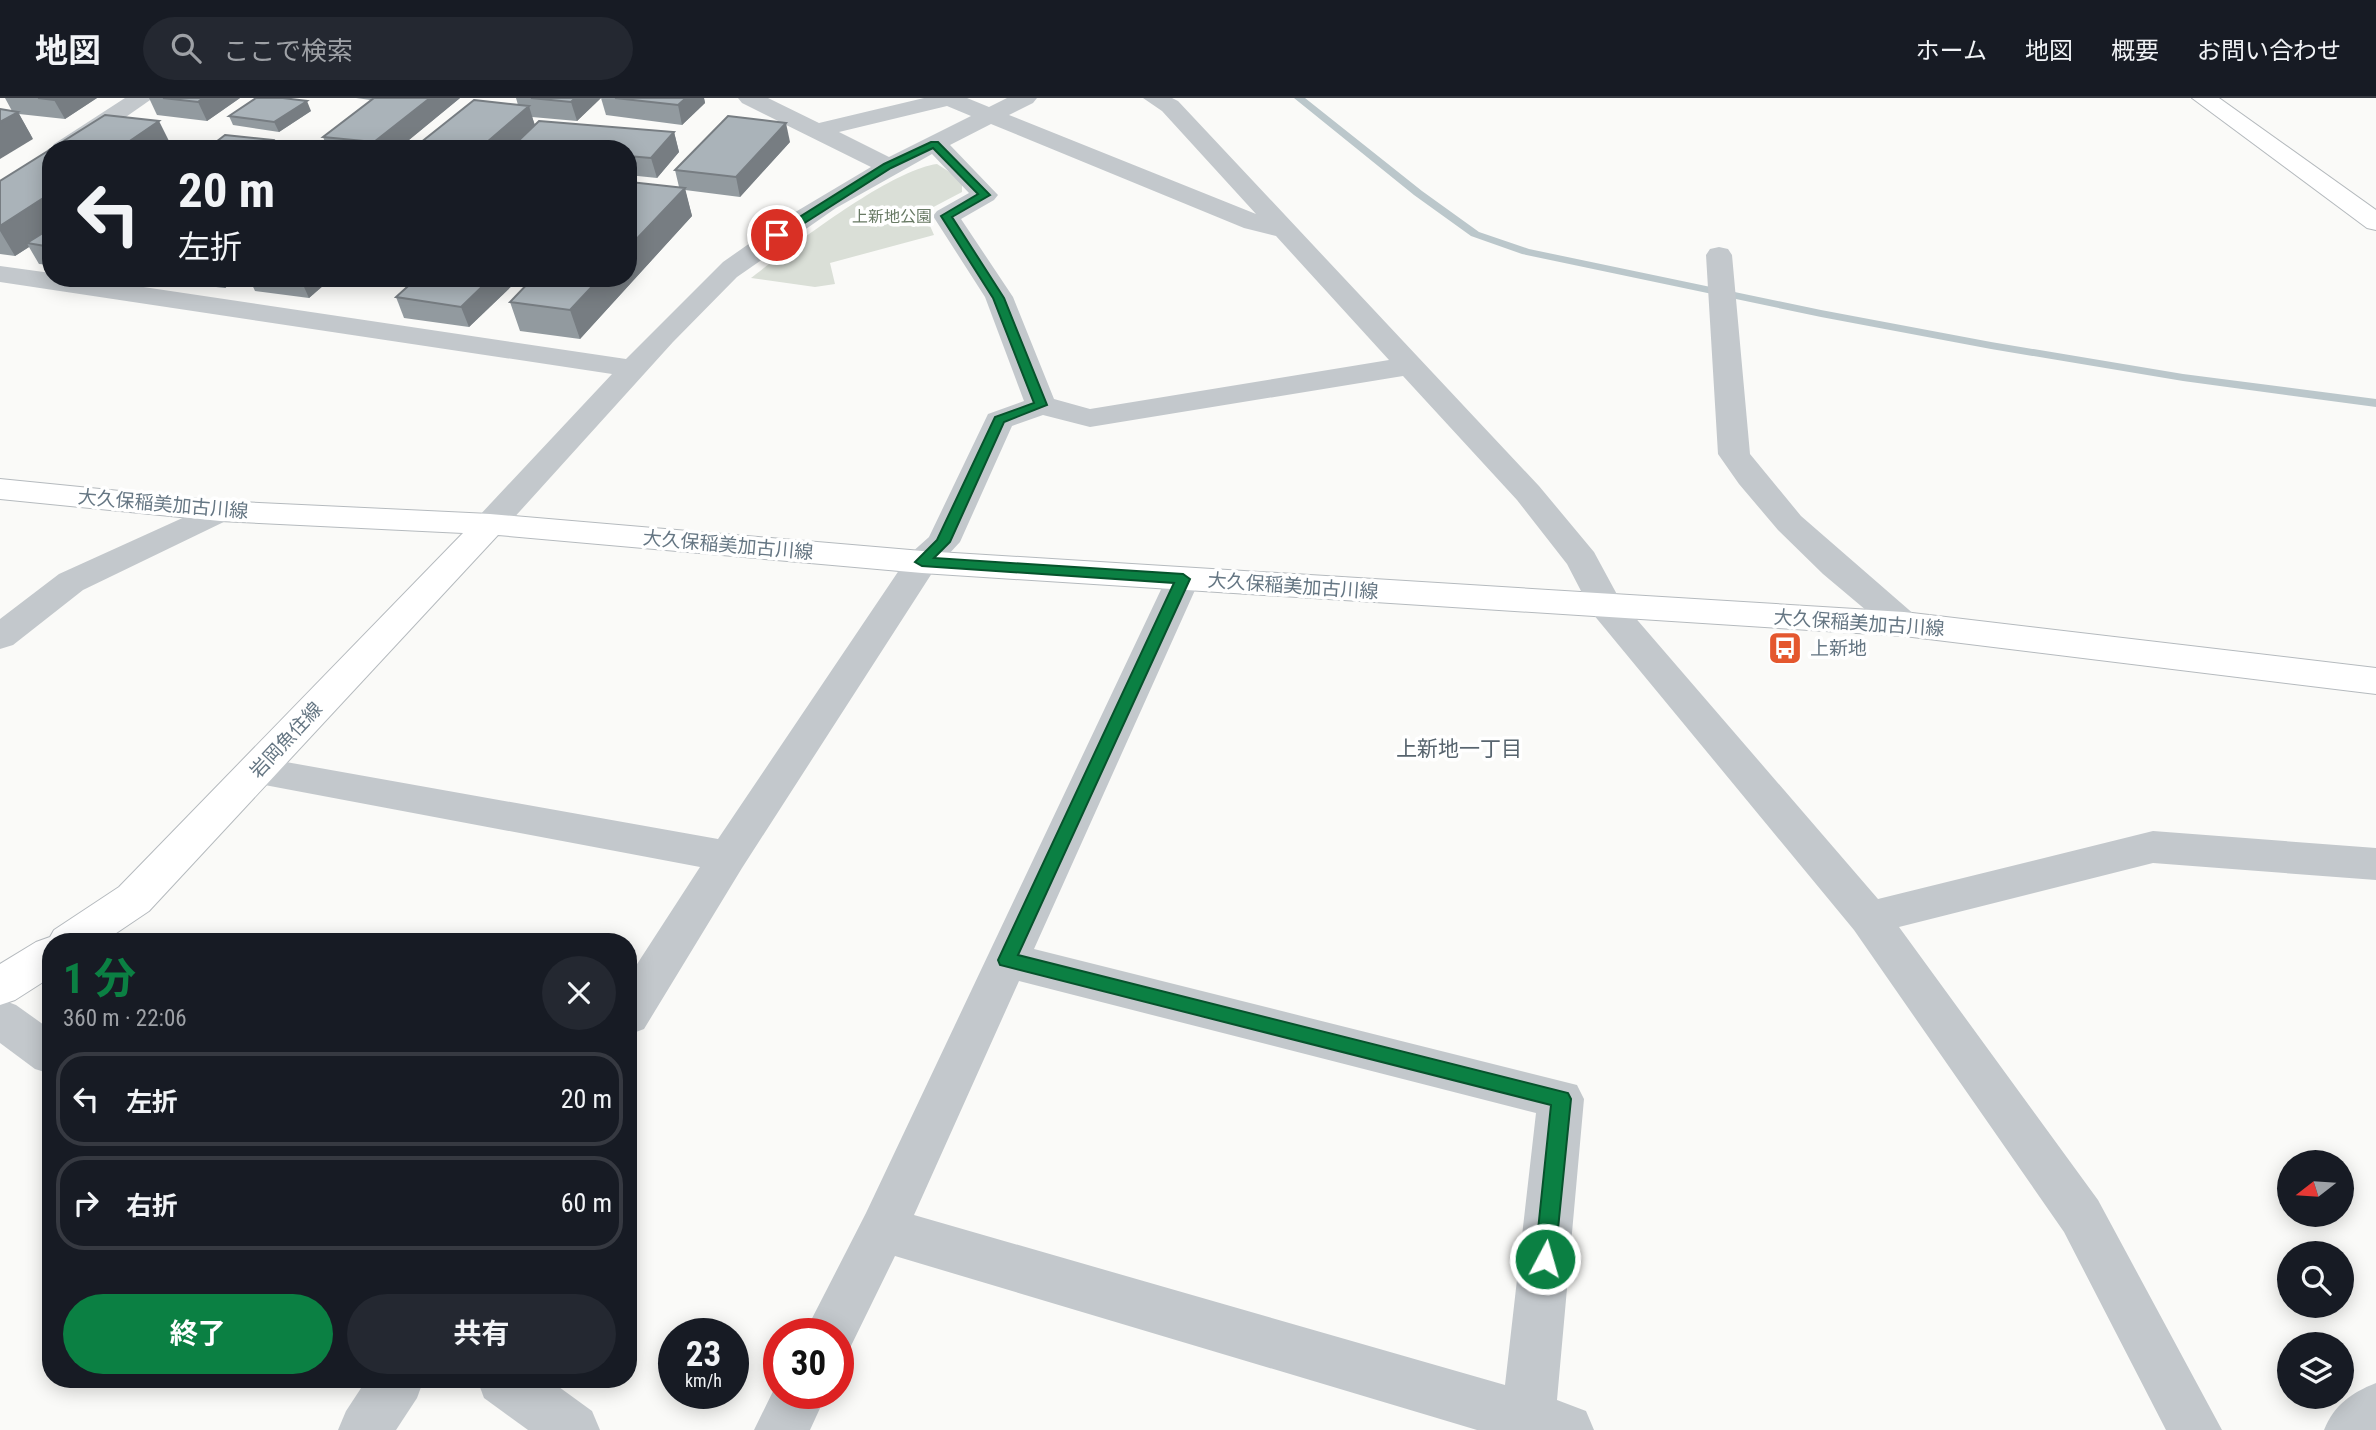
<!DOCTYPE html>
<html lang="ja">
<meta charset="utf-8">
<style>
body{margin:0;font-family:"Roboto Condensed","Noto Sans JP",sans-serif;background:#242831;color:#f1f3f6;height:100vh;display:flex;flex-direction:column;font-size:26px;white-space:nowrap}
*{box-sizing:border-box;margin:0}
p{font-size:23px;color:#9ea1a6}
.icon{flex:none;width:38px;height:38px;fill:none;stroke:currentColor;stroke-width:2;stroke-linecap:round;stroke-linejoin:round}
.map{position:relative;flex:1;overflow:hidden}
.panel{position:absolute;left:42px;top:835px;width:595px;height:455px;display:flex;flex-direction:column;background:#171b24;border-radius:28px;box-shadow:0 4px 18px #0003}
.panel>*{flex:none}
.hud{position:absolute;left:42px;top:42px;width:595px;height:147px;border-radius:28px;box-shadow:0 4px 18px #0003;background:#171b24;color:#f1f3f6;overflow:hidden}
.needle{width:46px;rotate:253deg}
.buttons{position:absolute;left:2277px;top:1052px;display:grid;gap:14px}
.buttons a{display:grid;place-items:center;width:77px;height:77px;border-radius:50%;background:#171b24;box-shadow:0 4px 18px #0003;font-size:35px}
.speed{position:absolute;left:658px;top:1220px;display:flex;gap:14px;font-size:35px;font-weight:700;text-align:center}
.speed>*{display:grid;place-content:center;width:91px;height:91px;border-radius:50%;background:#171b24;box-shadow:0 4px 18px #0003;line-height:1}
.speed small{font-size:18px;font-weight:400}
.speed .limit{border:10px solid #d22;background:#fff;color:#111}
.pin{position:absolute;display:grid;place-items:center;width:60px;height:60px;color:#fff;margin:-30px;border:4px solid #fff;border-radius:50%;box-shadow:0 2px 7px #0007}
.me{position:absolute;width:77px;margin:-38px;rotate:6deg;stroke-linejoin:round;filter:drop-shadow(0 0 5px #0008)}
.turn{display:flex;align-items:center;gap:24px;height:147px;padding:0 21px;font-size:32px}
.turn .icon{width:91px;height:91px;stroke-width:2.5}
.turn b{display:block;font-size:49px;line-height:60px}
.round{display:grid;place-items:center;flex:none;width:74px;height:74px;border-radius:37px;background:#242831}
.summary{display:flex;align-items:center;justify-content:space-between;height:119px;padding:0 21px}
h1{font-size:42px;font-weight:700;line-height:52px;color:#0b8043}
.button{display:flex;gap:14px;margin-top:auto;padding:14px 21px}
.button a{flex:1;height:80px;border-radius:42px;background:#0b8043;color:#fff;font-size:28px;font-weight:700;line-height:80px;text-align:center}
.button a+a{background:#242831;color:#f1f3f6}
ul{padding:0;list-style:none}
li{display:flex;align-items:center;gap:21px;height:94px;margin:0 14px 10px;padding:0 7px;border:4px solid #363941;border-radius:28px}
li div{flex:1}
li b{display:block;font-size:26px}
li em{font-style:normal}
header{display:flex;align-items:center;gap:42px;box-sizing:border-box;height:98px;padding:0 35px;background:#171b24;border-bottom:2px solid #363941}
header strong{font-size:33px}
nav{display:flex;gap:38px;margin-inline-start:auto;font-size:24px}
.search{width:490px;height:63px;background:#242831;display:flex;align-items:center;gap:18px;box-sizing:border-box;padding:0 24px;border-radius:38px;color:#9ea1a6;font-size:26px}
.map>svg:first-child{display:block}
.green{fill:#dadfd7}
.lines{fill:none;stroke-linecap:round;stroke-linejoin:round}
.stream{fill:#bbc7cb;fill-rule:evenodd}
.major-casing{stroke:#b5babe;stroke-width:2}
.highway-casing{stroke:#b4b9bd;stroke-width:2}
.minor{fill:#c3c8cc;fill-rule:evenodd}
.major{fill:#fff;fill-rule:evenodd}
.highway{fill:#fff;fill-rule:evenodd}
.wall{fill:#929a9f}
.shaded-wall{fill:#777d82}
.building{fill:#aab3b9;stroke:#777d82;stroke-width:2}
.route{fill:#0b8043;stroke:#07532c;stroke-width:2}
.labels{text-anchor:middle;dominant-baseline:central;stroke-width:7;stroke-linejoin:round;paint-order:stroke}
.far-park-label{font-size:16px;fill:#687a64;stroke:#fff}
.street-label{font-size:19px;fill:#657683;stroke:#fff}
.poi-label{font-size:19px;fill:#657683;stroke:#fff;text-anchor:start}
.neighbourhood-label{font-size:21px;fill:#57646e;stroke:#fff}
</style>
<header>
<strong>地図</strong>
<div class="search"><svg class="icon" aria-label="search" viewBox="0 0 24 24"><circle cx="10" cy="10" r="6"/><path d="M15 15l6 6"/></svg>ここで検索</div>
<nav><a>ホーム</a><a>地図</a><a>概要</a><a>お問い合わせ</a></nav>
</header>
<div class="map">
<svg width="2376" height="1332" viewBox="0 0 2376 1332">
<rect width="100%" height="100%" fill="#fafaf8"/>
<path class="green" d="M937 66 962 82V94L924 114 934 137 830 165 835 186 815 189 751 180C791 149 890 72 937 66Z"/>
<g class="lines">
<polygon class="stream" points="1294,0 1305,0 1422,93 1479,134 1529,151 1821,212 1991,244 2183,276 2376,301 2376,309 2183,283 1991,251 1821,219 1522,156 1471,138 1414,97"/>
<g class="major-casing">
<polygon id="major" points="0,381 220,403 490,416 922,453 1904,514 2376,570 2376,596 1904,538 922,475 498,437 149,813 103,844 51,844 51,879 15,902 0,907 0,866 36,844 50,839 54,832 119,789 463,435 220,423 0,401"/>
</g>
<g class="highway-casing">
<polygon id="highway" points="2192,0 2219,0 2376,112 2376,132 2367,130"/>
</g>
<g class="minor">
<polygon points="125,0 153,0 80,51 51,51 54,46"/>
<path d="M738 0H768L819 25 924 0H967L989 9 1007 0H1037L1033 5 1009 17 1256 116 1162 13 1143 0H1172L1178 3 1539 388 1594 454 1620 502 1878 801 2153 733 2376 750V782L2153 765 1899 829 2098 1102 2222 1332H2166L2064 1134 1854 832 1593 516 1567 466 1517 402 1403 278 1090 329 1043 317 1012 328 960 444 934 472 742 770 644 931 628 937V880L700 769 244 683 239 673 244 663 258 659 718 741 910 456 929 439 988 316 1024 303 985 199 933 118 937 113 969 95 932 56 836 110 737 179 673 244 502 433 490 436 478 433 474 426 478 419 612 276 0 184V168L51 175V180H83L626 261 723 164 787 119 871 69 742 5ZM947 8 971 18 889 59 839 34ZM991 26 1244 130 1276 138 1389 262 1090 311 1054 301 1013 199 961 121 994 102 998 97 950 47Z"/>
<polygon points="1719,149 1728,151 1732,157 1750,356 1801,418 1916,518 1922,526 1916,534 1904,538 1892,534 1823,476 1778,432 1739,386 1718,356 1706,157 1710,151"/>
<polygon points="220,403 232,406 236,413 232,420 83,492 13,547 0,551 0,521 59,476"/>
<path d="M1183 470 1195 473 1200 481 1034 851 1577 987 1584 1001 1557 1302 1586 1313 1594 1332H1477L895 1158 848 1254 838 1258V1236H804L866 1115 1166 481 1171 473ZM1019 883 1536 1015 1505 1287 914 1117Z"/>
<polygon points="0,901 16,907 51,932 51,976 35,971 0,945"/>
<polygon points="367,1281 424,1281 417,1300 396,1332 338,1332 346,1313"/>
<polygon points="477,1281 548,1281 592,1313 600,1332 528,1332 484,1300"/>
<polygon points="779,1281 779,1295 827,1295 810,1332 754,1332"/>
<path d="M2376 1285V1332H2324C2334 1307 2351 1295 2376 1285Z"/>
</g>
<use href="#major" class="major"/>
<use href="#highway" class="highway"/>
</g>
<g class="wall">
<polygon points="5,0 97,0 65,21 19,16 33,41 12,13"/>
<polygon points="149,0 240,0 207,23 157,17"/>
<polygon points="356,0 460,0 398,51 328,51 323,39 371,2"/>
<polygon points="516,0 601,0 577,23 532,19 535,27 674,34 679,54 657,80 628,77 628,51 514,51 513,48 528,34 508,51 422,51 420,45 518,7"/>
<polygon points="601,0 704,0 705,5 682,27 606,17"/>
<polygon points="311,13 279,34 233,27 229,18"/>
<polygon points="790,44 740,99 685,92 692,118 580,241 520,233 510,204 679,89 675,72"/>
<polygon points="51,51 51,167 39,166 29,149 15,158 0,156 0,83"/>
<polygon points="152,180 237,180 225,190 153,182"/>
<polygon points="249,180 332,180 309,200 255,193"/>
<polygon points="519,181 469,229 404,220 396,199"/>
</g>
<g class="shaded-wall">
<polygon points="57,0 97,0 65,21 54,2"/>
<polygon points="203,0 240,0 207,23 198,4"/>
<polygon points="430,0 460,0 398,51 376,51 374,44"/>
<polygon points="575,0 601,0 577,23 571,4"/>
<polygon points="686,0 704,0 705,5 682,27 678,7"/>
<polygon points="307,3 311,13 279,34 274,24"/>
<polygon points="529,8 535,28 508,51 479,51"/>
<polygon points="18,14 33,41 0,61 0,24"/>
<polygon points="159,23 173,51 118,51"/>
<polygon points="786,25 790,44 740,99 736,79"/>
<polygon points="674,34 679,54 657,80 651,60"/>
<polygon points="273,42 277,51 262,51"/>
<polygon points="685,90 692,118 580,241 570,212 600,180 628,180 628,150"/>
<polygon points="51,95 51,134 27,145 29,149 15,158 0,133 0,128"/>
<polygon points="220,180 237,180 225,190"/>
<polygon points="300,180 332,180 309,200"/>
<polygon points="491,180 519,181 469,229 461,209"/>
</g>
<g class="building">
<polygon points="38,0 57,0 54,2"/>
<polygon points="163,0 203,0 198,4"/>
<polygon points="256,0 283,0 307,3 274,24 229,18"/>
<polygon points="374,0 430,0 374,44 323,39"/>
<polygon points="531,0 575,0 571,4"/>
<polygon points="615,0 686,0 678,7"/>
<polygon points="474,2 529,8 479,51 468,51 420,45"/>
<polygon points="0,11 18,14 0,24"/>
<polygon points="105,17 159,23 118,51 51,51"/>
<polygon points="728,18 786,25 736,79 675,72"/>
<polygon points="539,23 674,34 651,60 628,58 628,51 543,51 513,48"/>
<polygon points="225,37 273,42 262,51 207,51"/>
<polygon points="51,51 51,95 0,128 0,83"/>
<polygon points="630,84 685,90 628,150 628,85"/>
<polygon points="51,130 51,149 27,145"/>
<polygon points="417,180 491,180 461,209 396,199"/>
<polygon points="533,180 600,180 570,212 510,204"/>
</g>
<polygon class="route" points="931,44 938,44 990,97 952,119 1004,200 1047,307 1004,324 950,444 934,460 1183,476 1190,481 1018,857 1568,995 1571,1001 1555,1161 1552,1168 1545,1171 1538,1168 1535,1161 1551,1007 1000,867 998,862 1174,485 922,468 915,464 937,442 995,319 1034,305 993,200 941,118 978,96 933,50 891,70 781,140 771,137 884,66"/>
<defs>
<g id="bus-square" transform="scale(1.75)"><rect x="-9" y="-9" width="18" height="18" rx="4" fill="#e4572e" stroke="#fff"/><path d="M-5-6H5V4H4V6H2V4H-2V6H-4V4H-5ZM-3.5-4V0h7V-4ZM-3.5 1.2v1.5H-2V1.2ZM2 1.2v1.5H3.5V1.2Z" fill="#fff"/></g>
</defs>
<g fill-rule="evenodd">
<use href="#bus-square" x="1785" y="550"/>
</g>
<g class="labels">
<g class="far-park-label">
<text x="892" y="118">上新地公園</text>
</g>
<g class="street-label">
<text transform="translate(163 406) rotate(5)">大久保稲美加古川線</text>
<text transform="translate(728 447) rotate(5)">大久保稲美加古川線</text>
<text transform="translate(1293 488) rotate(4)">大久保稲美加古川線</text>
<text transform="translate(1859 525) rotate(4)">大久保稲美加古川線</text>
<text transform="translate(286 642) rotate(-47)">岩岡魚住線</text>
</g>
<g class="poi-label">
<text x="1810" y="550">上新地</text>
</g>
<g class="neighbourhood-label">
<text x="1459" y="651">上新地一丁目</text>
</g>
</g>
</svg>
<div class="buttons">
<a><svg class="needle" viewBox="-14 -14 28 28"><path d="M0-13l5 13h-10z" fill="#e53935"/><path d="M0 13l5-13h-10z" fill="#9ea1a6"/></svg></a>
<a><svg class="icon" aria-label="search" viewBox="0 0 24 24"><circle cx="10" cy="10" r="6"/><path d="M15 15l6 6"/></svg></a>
<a><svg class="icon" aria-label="layers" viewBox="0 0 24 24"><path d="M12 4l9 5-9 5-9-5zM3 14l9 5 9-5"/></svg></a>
</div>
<div class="speed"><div>23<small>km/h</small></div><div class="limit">30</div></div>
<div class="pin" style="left:777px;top:137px;background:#d93025"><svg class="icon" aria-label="arrive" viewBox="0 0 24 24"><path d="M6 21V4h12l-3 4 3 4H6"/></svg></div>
<svg class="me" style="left:1545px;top:1161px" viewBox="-20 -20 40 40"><circle r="17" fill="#0b8043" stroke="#fff" stroke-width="3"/><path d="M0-11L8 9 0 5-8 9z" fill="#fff"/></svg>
<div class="hud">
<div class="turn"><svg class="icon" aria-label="left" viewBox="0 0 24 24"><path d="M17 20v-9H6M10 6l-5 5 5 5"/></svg><div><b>20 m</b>左折</div></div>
</div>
<section class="panel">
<div class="summary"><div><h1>1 分</h1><p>360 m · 22:06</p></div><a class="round"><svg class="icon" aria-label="close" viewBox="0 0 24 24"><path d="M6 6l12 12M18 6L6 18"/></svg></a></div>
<ul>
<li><svg class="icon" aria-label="left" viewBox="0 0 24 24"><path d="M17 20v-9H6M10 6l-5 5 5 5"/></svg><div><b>左折</b></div><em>20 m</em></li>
<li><svg class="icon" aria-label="right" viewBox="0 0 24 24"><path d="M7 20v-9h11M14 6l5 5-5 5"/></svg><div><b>右折</b></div><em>60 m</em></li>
</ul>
<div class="button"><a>終了</a><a>共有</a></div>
</section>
</div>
